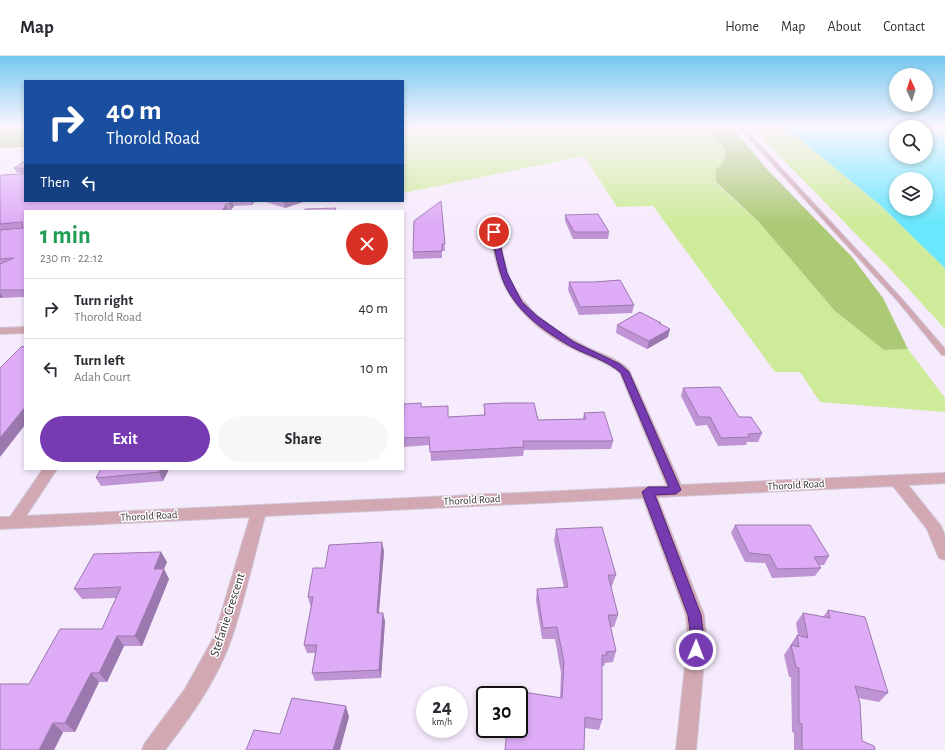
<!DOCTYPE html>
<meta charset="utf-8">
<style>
body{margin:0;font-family:"Alegreya Sans",sans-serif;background:#f7f7f7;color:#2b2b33;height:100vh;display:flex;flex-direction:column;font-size:15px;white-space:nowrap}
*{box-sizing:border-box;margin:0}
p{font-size:13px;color:#7c7c81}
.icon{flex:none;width:22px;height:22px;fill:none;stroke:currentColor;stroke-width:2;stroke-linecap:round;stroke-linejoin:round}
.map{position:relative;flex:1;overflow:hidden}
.details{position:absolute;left:24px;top:154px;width:380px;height:260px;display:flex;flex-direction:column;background:#fff;border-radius:0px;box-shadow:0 2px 6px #0003}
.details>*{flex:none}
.top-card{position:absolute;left:24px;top:24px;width:380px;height:122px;border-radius:0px;box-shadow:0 2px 6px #0003;background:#1a4fa0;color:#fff;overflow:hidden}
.needle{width:26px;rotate:356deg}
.fabs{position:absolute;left:889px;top:12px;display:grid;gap:8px}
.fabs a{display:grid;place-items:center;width:44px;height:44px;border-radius:50%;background:#fff;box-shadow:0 2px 6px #0003;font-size:20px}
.speed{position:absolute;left:416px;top:630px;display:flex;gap:8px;font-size:20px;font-weight:700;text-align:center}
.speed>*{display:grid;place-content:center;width:52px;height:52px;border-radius:50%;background:#fff;box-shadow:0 2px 6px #0003;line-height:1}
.speed small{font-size:10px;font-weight:400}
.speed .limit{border:2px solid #111;border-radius:6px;background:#fff;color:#111}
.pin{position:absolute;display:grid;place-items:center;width:34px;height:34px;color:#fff;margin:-17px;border:2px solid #fff;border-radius:50%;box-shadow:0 1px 4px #0007}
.me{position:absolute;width:44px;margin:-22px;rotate:1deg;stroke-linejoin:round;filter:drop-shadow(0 0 3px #0008)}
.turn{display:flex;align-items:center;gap:14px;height:84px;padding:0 16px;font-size:18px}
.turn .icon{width:52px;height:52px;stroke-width:2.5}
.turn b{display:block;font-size:28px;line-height:34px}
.then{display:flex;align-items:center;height:38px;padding:0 16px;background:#0003;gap:8px;font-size:15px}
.round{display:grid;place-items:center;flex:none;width:42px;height:42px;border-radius:21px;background:#f7f7f7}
.overview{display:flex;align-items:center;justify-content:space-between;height:68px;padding:0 16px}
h1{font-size:24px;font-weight:600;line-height:30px;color:#1e9e55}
.cta{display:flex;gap:8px;margin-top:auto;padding:8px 16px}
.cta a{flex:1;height:46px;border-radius:24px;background:#763bb1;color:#fff;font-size:16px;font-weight:600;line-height:46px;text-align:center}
.cta a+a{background:#f7f7f7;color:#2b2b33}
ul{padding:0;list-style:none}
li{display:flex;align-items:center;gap:12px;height:60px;padding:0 16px;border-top:1px solid #e1e1e2}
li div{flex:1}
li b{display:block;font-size:15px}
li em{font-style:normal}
header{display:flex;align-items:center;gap:24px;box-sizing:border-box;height:56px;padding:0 20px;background:#fff;border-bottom:1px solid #e1e1e2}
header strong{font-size:19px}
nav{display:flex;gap:22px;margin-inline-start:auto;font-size:14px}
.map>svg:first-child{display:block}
.green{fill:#ceeb9a}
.forest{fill:#acc975}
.water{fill:#68e7fd;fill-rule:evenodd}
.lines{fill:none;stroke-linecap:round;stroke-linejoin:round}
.lane-casing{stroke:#d0c6d6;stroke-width:2}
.street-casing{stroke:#d0c6d6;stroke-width:2}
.lane{fill:#d2a8b2;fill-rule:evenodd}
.street{fill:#d2a8b2;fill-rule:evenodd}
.wall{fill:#bf94d4}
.shaded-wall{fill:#9b78ad}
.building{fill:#deacf7;stroke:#9b78ad}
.route{fill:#763bb1;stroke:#4d2673}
.labels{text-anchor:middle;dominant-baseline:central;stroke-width:3;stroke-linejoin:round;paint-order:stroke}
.street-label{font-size:11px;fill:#38343b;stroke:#fff}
.near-street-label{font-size:13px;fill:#38343b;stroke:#fff}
</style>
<header>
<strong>Map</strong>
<nav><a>Home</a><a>Map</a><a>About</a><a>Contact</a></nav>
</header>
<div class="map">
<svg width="945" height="694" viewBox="0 0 945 694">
<rect width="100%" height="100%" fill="#f6eafd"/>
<g class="green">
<polygon points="403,71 699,71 720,86 726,95 723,106 716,114 716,127 758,165 835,255 884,294 908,293 945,342 945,356 820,346 800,316 775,316 653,150 617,151 584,100 403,137"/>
<polygon points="751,71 785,71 879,148 945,212 945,273 893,216"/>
</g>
<g class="forest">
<polygon points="7,71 25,71 25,91 0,92 0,74"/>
<polygon points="699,71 732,71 764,110 852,201 883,242 908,293 884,294 835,255 758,165 716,126 716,114 723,106 726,95 720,86"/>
</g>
<path class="water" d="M785 71H924H896V101H926V72L945 81V212L879 148ZM896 123H926V153H896Z"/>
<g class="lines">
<g class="lane-casing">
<polygon id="lane" points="739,71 743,71 901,242 945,293 945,299 942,299 897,244"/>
</g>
<g class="street-casing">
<g id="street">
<path d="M491 174 498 176C502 192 504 208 510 223 524 255 554 274 583 289 599 298 616 301 629 314L681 429 945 417V427L908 429 941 470 945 480V504L939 502 927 473 893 430 657 441 704 559 706 582 696 694H676L688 582 686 559 643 442 265 460C254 500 245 542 232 581 218 623 191 660 165 694H142L145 687 185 633 214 581 250 461 0 473V461H10L43 413H57L26 460 667 430 620 317C609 307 593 302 580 296 540 278 505 248 496 204 494 196 489 182 491 174Z"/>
<polygon points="25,271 25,277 0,278 0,272"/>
</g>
</g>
<use href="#lane" class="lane"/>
<use href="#street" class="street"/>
</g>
<g class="wall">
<polygon points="25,105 25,145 255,145 252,149 234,150 231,154 25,155 25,241 0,242 0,120 23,118 23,117 17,117 14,112"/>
<polygon points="263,145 306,145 285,152"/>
<polygon points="441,145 445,195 442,195 442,202 413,203 413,196"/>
<polygon points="565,159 609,176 608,183 573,183 565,165"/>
<polygon points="569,226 594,226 634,249 632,257 579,259 568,234"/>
<polygon points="661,267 660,268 668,281 647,293 616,277 617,269"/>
<polygon points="683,332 739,361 762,377 758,386 747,386 746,389 718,390 707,369 696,370 681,340"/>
<polygon points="484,348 538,364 583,363 584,357 613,385 611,393 524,394 523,400 431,405 430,389 403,391 403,352 421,351 448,361 484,359"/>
<polygon points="101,413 169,413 163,425 101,430 96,422"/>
<polygon points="735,469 829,500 824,509 819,509 821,512 815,520 772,522 765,507 745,506 731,477"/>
<polygon points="556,473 616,519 612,530 610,531 618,559 614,571 610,571 616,595 613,606 605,607 604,610 602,610 602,664 599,674 585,672 506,679 492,676 493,673 519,673 560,642 561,617 555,583 542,583 536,544 537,533 564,532 554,485"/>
<polygon points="384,495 379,557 385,565 381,622 315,625 312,617 315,597 307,597 304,589 311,549 310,549 308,541 325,512"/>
<polygon points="161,496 167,506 164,513 169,523 142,590 124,590 107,626 99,626 75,676 63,676 54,694 0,694 29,628 102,573 116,542 82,543 74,533"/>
<polygon points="828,554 888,637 879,646 858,642 862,685 875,694 794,694 794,677 792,676 791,621 789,621 784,599 797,579 798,579 796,567 803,557 823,561"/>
</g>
<g class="shaded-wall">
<polygon points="231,145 232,145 234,150 231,154 229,148"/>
<polygon points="251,145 255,145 252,149"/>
<polygon points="288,145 306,145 285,152 284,146"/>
<polygon points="226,148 228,154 227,155 222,155"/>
<polygon points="0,236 3,241 0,242"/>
<polygon points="670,273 668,281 647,293 649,285"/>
<polygon points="25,351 25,369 0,401 0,382"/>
<polygon points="161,413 169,413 163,425 159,416"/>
<polygon points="382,486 384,495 378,565 377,557"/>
<polygon points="161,496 167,506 164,513 169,523 142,590 135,580 154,513"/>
<polygon points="383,557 385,565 381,622 379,614"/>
<polygon points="117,580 124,590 107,626 99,617"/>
<polygon points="91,617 99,626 75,676 65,667"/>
<polygon points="346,650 349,661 340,694 333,694"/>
<polygon points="53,667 63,676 54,694 39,694"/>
</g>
<g class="building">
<polygon points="25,105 25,145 231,145 229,148 226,148 222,155 25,155 25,234 0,234 0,208 14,202 0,203 0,174 23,172 22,166 0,168 0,120 2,119 23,118 23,112 14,112"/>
<polygon points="280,145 288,145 284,146"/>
<polygon points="441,145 445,188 442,188 442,195 413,196 414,165"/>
<polygon points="336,152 335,155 304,155 305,153"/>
<polygon points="598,158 609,176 574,176 565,159"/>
<polygon points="620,224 634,249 580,251 569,226 594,226"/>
<polygon points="640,256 661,267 659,267 670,273 649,285 617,269"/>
<polygon points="25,290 25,351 0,382 0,312 21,291"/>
<polygon points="720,331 739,361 751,361 762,377 748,378 750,381 721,382 710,361 699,361 683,332"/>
<polygon points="421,347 421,351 448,350 448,361 485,359 484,348 504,347 534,347 538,364 586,363 584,357 604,356 613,385 523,385 524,391 430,396 429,381 403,382 404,348"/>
<polygon points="101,413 161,413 159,416 96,422"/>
<polygon points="735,469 810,469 829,500 814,501 821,512 777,513 770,499 749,497"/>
<polygon points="602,471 616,519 608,519 618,559 608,559 616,595 606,596 607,599 602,599 602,664 585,661 584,694 505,694 507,673 519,673 519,639 496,639 497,632 562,642 564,606 557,571 543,572 537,533 568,531 556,473"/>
<polygon points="382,486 377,557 383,557 379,614 312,617 317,589 304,589 313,541 308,541 313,512 325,512 329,489"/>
<polygon points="161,496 154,513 164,513 135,580 117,580 99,617 91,617 65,667 53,667 39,694 0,694 0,628 29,628 60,573 102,573 121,531 74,533 94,498"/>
<polygon points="828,554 865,561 888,637 855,630 860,647 862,685 874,690 875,694 802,694 802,668 799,667 799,612 796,611 791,589 799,591 797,579 808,582 803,557 830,562"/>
<polygon points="292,642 346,650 333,694 246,694 254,674 280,678"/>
</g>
<linearGradient id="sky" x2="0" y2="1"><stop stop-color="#75c8f0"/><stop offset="0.42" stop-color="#fbf6fe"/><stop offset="1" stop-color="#fbf6fe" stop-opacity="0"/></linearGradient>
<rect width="945" height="168" fill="url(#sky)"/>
<path class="route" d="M494 175 497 176 507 217 522 246 537 260 574 286 620 308 629 316 681 434 676 438 655 439 701 559 704 582 701 598 696 600 691 598 689 594 691 582 688 559 642 436 648 431H669L621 317C607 304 586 299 570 290 540 273 509 250 500 215 496 203 494 189 491 176Z"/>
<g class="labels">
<g class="street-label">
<text transform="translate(796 429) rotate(-3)">Thorold Road</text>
<text transform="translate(472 444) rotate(-3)">Thorold Road</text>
<text transform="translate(149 460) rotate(-3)">Thorold Road</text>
</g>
<g class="near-street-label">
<text transform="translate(228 559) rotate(-72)">Stefanie Crescent</text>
</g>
</g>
</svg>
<div class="fabs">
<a><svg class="needle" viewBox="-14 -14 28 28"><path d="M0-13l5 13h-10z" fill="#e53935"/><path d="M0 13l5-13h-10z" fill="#7c7c81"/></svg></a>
<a><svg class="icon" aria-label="search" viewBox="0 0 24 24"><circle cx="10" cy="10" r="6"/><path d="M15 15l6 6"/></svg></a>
<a><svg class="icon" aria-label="layers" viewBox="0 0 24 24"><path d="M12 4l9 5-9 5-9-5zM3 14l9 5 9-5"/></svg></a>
</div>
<div class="speed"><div>24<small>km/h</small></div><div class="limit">30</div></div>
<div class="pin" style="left:494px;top:176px;background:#d93025"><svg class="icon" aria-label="arrive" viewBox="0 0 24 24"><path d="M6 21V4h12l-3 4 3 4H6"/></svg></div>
<svg class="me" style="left:696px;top:594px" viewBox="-20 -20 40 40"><circle r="17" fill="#763bb1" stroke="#fff" stroke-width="3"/><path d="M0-11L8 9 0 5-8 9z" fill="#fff"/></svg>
<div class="top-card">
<div class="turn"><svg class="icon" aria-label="right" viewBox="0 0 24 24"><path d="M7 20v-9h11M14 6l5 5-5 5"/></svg><div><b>40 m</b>Thorold Road</div></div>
<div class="then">Then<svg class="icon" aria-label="left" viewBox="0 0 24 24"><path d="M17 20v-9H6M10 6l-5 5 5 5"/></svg></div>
</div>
<section class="details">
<div class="overview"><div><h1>1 min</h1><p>230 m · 22:12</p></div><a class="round" style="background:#d93025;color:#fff"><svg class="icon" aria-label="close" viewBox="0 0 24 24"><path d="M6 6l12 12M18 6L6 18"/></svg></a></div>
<ul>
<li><svg class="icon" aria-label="right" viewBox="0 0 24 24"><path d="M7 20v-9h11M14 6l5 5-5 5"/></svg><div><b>Turn right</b><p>Thorold Road</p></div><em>40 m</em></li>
<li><svg class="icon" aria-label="left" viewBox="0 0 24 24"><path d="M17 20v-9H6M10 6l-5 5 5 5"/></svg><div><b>Turn left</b><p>Adah Court</p></div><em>10 m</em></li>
</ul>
<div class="cta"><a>Exit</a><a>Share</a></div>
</section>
</div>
